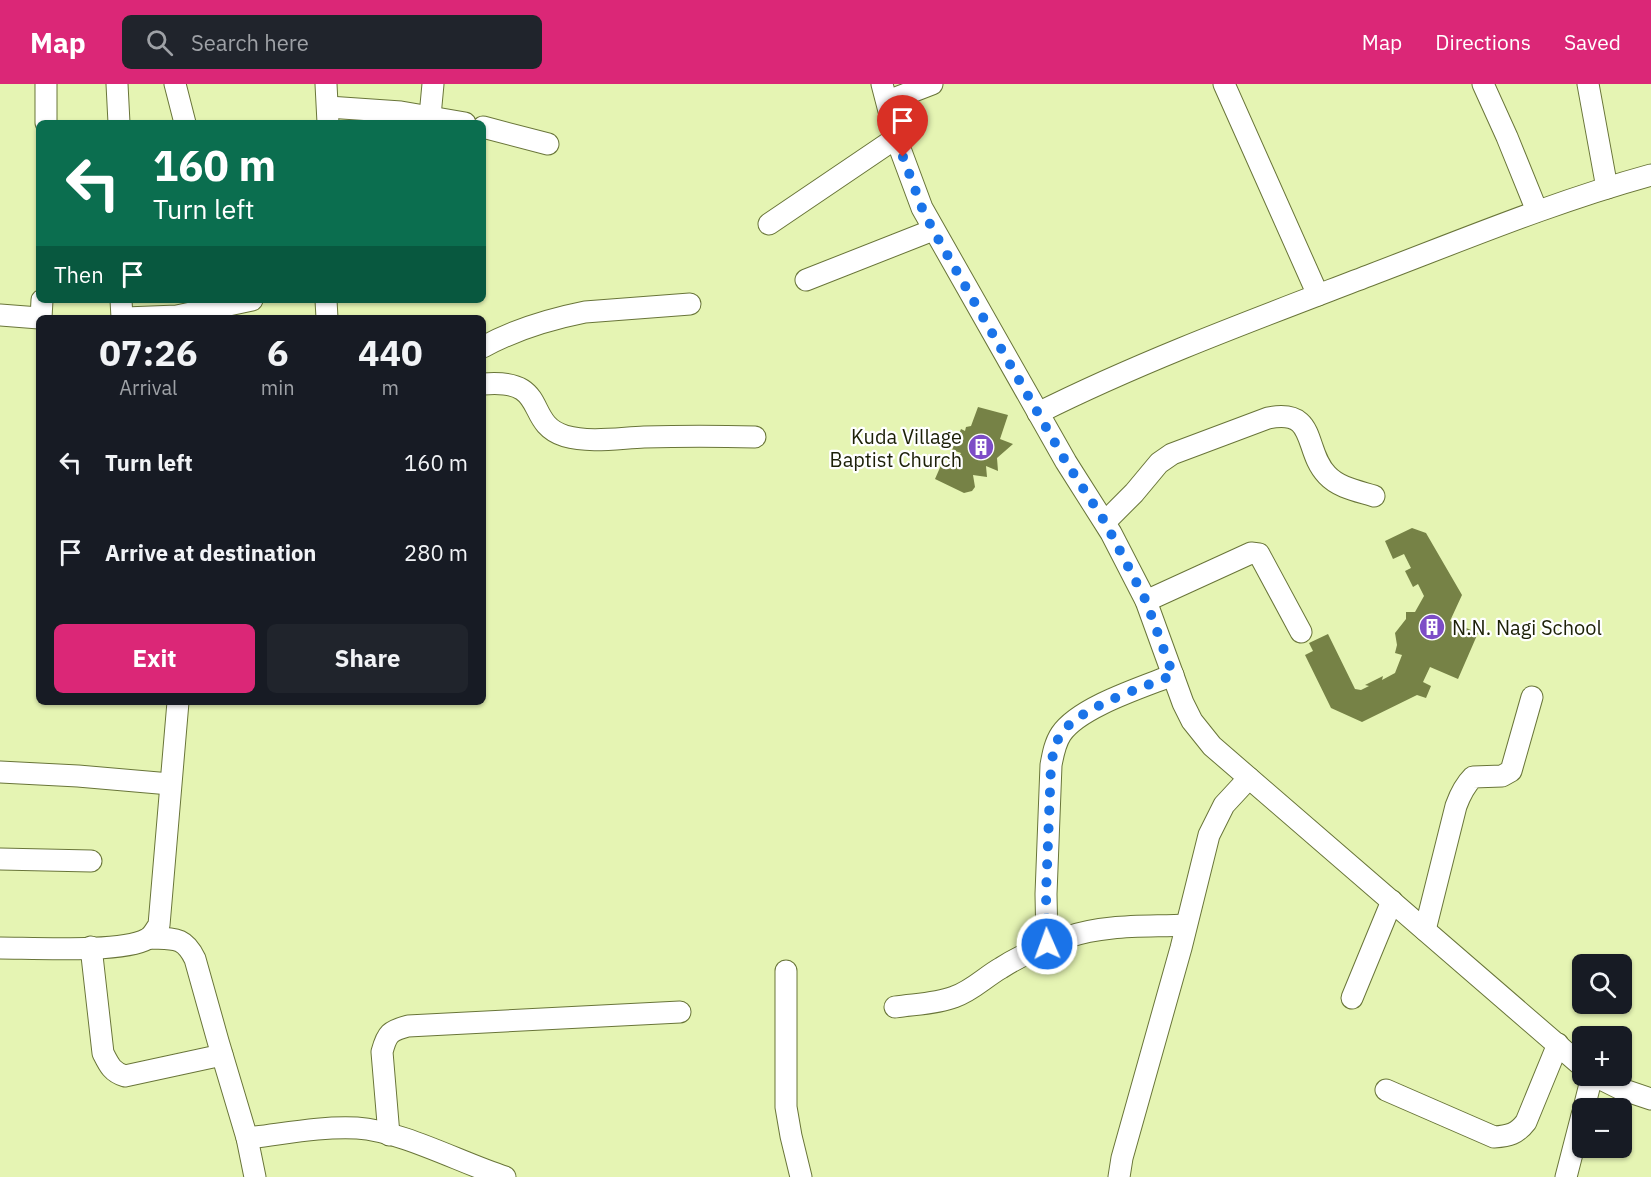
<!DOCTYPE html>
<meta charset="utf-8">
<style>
body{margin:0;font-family:"IBM Plex Sans",sans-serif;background:#20242c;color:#f1f3f6;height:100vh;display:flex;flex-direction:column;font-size:22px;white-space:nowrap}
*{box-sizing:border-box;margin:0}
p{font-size:20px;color:#9ea1a6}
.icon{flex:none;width:33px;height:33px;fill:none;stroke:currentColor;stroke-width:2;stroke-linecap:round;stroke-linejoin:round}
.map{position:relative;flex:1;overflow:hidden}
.details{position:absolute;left:36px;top:231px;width:450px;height:390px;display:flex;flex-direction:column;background:#171b24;border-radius:9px;box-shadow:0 2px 4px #0004}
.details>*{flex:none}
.hud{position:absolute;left:36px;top:36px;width:450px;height:183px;border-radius:9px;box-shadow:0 2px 4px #0004;background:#0b6e4f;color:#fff;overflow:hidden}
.buttons{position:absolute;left:1572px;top:870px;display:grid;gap:12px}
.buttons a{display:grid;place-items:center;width:60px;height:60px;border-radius:9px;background:#171b24;box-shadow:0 2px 4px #0004;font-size:30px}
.pin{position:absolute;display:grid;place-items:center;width:51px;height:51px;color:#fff;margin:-62px -26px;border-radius:50% 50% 50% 0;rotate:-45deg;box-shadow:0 0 6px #0007}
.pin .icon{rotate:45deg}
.me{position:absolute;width:66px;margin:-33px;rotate:358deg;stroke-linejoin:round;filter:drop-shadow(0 0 4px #0008)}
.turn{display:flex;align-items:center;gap:21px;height:126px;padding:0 18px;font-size:27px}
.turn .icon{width:78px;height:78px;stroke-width:2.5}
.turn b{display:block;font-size:42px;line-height:51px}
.then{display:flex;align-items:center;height:57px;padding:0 18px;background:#0003;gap:12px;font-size:22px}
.eta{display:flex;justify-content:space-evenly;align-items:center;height:102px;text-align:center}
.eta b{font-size:36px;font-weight:700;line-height:42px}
.cta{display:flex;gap:12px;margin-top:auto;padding:12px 18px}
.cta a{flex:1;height:69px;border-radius:9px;background:#db2777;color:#fff;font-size:24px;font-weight:700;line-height:69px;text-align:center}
.cta a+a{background:#20242c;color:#f1f3f6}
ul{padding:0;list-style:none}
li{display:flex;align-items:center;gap:18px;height:90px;padding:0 18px}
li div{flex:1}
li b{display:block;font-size:22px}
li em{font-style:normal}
header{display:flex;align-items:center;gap:36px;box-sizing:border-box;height:84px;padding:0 30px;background:#db2777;color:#fff}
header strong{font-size:28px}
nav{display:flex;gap:33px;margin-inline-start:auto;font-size:21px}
.search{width:420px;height:54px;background:#20242c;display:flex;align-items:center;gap:15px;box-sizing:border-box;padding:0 21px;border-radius:9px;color:#9ea1a6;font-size:22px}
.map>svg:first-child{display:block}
.building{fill:#768246}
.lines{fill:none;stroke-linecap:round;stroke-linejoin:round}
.minor-casing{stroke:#697539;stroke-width:23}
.minor{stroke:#fff;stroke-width:21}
.route{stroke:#1a73e8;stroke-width:10;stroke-dasharray:0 18}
.labels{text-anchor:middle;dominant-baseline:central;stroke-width:4.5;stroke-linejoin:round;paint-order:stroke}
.poi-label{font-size:20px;fill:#1c2007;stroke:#fff;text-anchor:end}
</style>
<header>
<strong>Map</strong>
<div class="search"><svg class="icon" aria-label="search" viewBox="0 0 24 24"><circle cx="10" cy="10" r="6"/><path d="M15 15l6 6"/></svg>Search here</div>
<nav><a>Map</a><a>Directions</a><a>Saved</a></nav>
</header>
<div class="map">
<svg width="1651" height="1093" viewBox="0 0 1651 1093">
<rect width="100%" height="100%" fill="#e5f4b3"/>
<g class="building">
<polygon points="978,323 1008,331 1000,355 1013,360 997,374 998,387 986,382 987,393 973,391 975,403 972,407 964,409 935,395 942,379 947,381 949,376 956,378 961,369 952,366 961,345 965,347 966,343 971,342"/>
<polygon points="1412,444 1426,449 1462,511 1450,537 1478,549 1458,595 1430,583 1423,598 1431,602 1426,614 1417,611 1362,638 1331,624 1305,571 1313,567 1309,559 1328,550 1355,605 1361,606 1369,602 1365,601 1383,592 1382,596 1395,589 1402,571 1395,569 1397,561 1395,549 1406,535 1406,528 1415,528 1424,512 1418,500 1413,503 1405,487 1411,484 1404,470 1393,475 1385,457"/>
</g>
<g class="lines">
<g class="minor-casing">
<g id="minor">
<polyline points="117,0 119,39"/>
<polyline points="175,0 185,39"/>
<polyline points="326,0 328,39"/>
<polyline points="882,0 896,54 922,124 1066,378 1111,449 1146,517 1183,619 1192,637 1212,662 1582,982"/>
<polyline points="1224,0 1318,211"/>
<polyline points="1483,0 1507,53 1537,127"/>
<polyline points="1588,0 1607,104"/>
<polyline points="888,17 932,0"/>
<polyline points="328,23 401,28 465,39"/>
<polyline points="430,32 433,0"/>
<polyline points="46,39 46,0"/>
<polyline points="483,43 548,60"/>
<polyline points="769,140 896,54"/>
<polyline points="806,196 933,146"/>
<polyline points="121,216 122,234"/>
<polyline points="326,216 327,234"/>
<polyline points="0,231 39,234"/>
<polyline points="41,234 42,216"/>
<polyline points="125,234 177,232 252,216"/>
<path d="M483 263C514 246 550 235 585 228L690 220"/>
<path d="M483 300C551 294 523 339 565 352 589 359 619 354 644 353 681 352 718 352 755 353"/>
<path d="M1038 329C1146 275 1261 233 1373 190 1465 155 1556 117 1651 91"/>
<path d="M1105 438 1134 409 1159 379 1172 370 1268 334C1318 324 1303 366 1327 391 1339 404 1358 407 1374 412"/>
<polyline points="1146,517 1251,469 1259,470 1301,548"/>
<polyline points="0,688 78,692 170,700"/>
<polyline points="0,775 91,777"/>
<path d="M1425 846 1456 722C1460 711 1464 702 1473 693L1502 692 1511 687 1532 613"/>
<path d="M150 854C174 855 184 852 195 875L218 957 247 1054 255 1093"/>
<path d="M1047 860 1046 810 1051 681C1053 670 1055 659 1061 650 1079 623 1143 603 1173 591"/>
<path d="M91 863 103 969C109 981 112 988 125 992L222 971"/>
<path d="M0 864C32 864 123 869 147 855 153 852 155 846 159 841L178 618"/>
<polyline points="786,887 786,1023 791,1052 801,1093"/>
<polyline points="1352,914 1392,817"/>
<path d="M895 923C915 920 936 920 954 913 972 907 985 893 1001 884 1021 871 1045 861 1068 853 1105 840 1148 843 1186 841"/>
<polyline points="1595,992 1621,1005 1651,1015"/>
<path d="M1386 1006 1494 1053C1509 1052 1517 1050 1526 1038L1558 960"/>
<polyline points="1584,1024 1592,992"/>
<path d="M389 1051 382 968C387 949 390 947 408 942L680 928"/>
<path d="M247 1054C283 1050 321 1042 357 1044 402 1047 461 1079 505 1093"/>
<polyline points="1119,1093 1122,1074 1181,864 1209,751 1224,721 1249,694"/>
<polyline points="1566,1093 1582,1031"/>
</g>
</g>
<use href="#minor" class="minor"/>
</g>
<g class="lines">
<path class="route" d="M903 73 922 124 933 146 1066 378 1105 438 1146 517 1173 591C1143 604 1079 623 1061 650 1055 659 1053 670 1051 681L1046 810 1047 860"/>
</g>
<defs>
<g id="building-disc" transform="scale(1.35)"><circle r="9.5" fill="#7d4dc6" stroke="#fff"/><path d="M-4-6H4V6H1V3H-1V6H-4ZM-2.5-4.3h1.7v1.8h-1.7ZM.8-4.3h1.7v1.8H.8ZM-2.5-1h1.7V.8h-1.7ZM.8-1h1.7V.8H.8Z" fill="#fff"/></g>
</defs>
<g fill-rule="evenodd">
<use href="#building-disc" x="981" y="363"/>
<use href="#building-disc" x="1432" y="543"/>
</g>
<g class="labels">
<g class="poi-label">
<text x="962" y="352">Kuda Village<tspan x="962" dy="23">Baptist Church</tspan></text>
<text x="1452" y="543" text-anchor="start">N.N. Nagi School</text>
</g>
</g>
</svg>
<div class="buttons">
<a><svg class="icon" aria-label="search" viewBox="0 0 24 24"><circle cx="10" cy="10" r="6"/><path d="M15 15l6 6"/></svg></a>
<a>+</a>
<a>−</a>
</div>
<div class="pin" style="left:903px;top:73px;background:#d93025"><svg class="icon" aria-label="arrive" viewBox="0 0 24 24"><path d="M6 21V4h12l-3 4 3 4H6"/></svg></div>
<svg class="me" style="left:1047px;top:860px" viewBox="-20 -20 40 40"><circle r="17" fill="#1a73e8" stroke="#fff" stroke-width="3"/><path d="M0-11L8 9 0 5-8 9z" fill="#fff"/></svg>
<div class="hud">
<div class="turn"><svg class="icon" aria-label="left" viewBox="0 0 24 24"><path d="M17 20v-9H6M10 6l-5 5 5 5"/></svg><div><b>160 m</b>Turn left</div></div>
<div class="then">Then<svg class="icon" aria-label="arrive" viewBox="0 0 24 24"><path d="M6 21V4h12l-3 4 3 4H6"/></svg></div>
</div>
<section class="details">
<div class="eta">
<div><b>07:26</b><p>Arrival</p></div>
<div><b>6</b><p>min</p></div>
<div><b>440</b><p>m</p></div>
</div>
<ul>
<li><svg class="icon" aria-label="left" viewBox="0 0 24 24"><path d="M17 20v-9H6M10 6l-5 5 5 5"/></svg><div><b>Turn left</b></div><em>160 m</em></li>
<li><svg class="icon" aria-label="arrive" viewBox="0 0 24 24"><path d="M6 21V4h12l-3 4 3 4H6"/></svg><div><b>Arrive at destination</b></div><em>280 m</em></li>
</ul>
<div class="cta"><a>Exit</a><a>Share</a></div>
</section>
</div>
